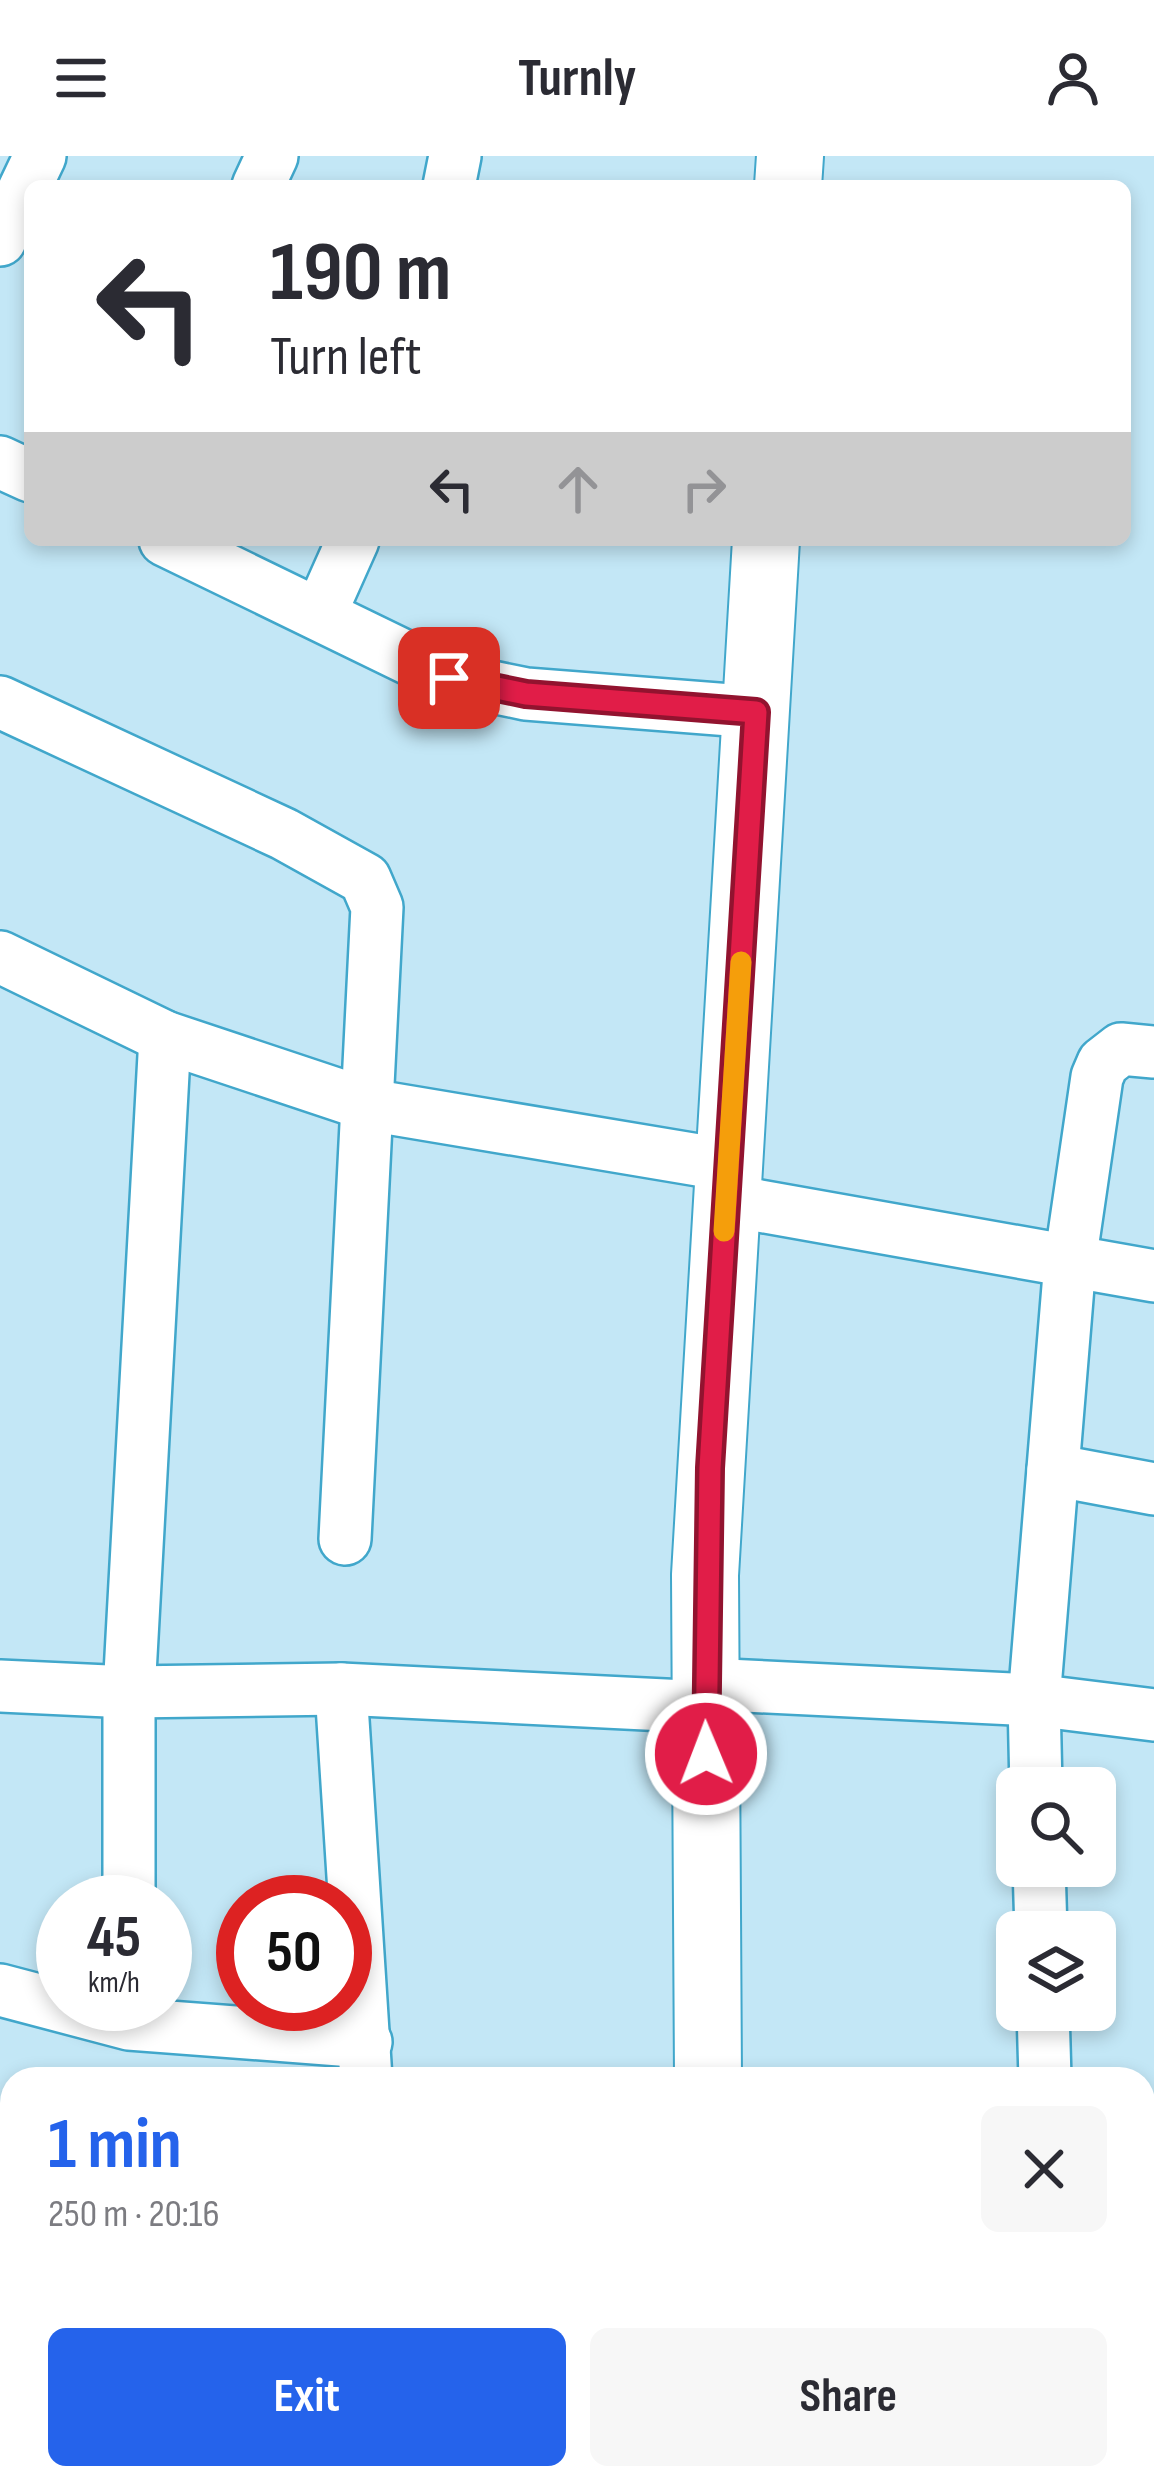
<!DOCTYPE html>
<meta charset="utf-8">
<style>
body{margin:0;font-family:"Sofia Sans Condensed",sans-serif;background:#f7f7f7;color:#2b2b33;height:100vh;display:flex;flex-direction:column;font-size:45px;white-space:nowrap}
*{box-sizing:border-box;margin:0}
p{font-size:39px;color:#7c7c81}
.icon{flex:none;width:66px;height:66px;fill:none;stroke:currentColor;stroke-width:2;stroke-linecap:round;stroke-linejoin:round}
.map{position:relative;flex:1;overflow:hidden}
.side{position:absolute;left:0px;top:1911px;width:1155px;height:423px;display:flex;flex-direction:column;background:#fff;border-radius:36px 36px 0 0;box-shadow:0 6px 18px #0003}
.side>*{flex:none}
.hud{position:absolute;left:24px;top:24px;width:1107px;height:366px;border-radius:18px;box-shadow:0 6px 18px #0003;background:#fff;color:#2b2b33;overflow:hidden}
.controls{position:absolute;left:996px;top:1611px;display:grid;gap:24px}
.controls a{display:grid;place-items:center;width:120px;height:120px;border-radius:18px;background:#fff;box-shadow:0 6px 18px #0003;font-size:60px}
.speed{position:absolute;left:36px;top:1719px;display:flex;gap:24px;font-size:60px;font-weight:700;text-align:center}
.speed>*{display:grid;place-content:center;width:156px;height:156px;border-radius:50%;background:#fff;box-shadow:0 6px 18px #0003;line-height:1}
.speed small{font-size:30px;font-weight:400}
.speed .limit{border:18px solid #d22;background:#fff;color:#111}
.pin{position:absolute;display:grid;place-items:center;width:102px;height:102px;color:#fff;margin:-51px;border-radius:24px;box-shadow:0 6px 18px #0006}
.me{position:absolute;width:132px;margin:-66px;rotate:359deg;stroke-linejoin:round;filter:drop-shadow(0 0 9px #0008)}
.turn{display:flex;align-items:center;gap:42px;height:252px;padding:0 48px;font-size:54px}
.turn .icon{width:156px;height:156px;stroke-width:2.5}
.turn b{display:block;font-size:84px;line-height:102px}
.lanes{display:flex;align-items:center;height:114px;padding:0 48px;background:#0003;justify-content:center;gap:60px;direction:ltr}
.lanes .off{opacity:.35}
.round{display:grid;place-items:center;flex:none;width:126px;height:126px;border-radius:18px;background:#f7f7f7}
.summary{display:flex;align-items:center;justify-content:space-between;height:204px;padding:0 48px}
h1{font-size:72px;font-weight:700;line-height:90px;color:#2563eb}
.cta{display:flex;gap:24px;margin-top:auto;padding:24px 48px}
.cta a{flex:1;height:138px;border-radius:18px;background:#2563eb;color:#fff;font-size:48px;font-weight:700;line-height:138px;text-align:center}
.cta a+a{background:#f7f7f7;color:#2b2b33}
header{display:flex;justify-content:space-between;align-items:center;height:156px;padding:0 48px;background:#fff;font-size:54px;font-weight:700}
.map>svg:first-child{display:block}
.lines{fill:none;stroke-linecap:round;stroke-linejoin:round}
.minor-casing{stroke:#41a7cb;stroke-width:56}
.major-casing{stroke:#41a7cb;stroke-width:70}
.minor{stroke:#fff;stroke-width:51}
.major{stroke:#fff;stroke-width:66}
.route-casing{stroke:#92132f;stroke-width:30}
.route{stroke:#e11d48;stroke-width:21}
.slow{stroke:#f59e0b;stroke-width:21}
</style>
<header><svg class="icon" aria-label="menu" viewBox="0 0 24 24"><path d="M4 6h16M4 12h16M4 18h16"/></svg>Turnly<svg class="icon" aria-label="person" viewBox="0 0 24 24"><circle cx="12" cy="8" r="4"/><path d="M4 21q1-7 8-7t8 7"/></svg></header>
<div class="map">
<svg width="1154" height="2332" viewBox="0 0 1154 2332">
<rect width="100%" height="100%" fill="#c3e7f6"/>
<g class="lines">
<g class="minor-casing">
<g id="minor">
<polyline points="258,30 272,0"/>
<polyline points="449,30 455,0"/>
<polyline points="0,84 40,0"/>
<polyline points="0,306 30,320"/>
<polyline points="165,384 449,522 526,538 756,556"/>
<polyline points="320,458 353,384"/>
<polyline points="0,546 284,678 365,723 377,751 345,1383"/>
<polyline points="0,801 165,881 369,949 728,1009"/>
<polyline points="726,1044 1154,1120"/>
<polyline points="1053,1314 1154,1333"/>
<polyline points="705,1528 1034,1544 1154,1559"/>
<polyline points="0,1530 129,1536 341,1533 706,1551"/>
<polyline points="341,1533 366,1923"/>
<polyline points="1036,1632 1034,1544 1070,1106 1097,921 1103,907 1121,893 1154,896"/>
<polyline points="1039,1710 1041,1776"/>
<polyline points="129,1746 129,1536 165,881"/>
<polyline points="0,1834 129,1868 366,1886"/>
<polyline points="1043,1854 1045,1923"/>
<polyline points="0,2055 12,2058"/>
<polyline points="908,2322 944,2332"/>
<polyline points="1057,2322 1057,2332"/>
<polyline points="86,2332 99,2322"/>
</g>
</g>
<g class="major-casing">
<g id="major">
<polyline points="788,30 790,0"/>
<polyline points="708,1923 705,1419 766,384"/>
<polyline points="715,2322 715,2332"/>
</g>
</g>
<use href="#minor" class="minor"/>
<use href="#major" class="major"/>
</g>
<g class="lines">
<g class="route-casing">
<polyline id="route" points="449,522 526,538 756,556 710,1312 706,1598"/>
</g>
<use href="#route" class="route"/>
<polyline class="slow" points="724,1075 741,806"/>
</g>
</svg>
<div class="controls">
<a><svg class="icon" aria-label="search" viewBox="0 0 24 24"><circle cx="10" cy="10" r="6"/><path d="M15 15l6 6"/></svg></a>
<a><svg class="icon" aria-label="layers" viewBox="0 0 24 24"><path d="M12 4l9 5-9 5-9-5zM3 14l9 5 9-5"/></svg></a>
</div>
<div class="speed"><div>45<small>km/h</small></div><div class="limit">50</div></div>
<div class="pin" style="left:449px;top:522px;background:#d93025"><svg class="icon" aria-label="arrive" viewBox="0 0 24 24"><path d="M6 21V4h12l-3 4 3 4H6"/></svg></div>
<svg class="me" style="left:706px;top:1598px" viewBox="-20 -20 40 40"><circle r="17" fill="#e11d48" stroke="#fff" stroke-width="3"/><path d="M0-11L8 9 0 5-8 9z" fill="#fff"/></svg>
<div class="hud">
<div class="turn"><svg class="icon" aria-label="left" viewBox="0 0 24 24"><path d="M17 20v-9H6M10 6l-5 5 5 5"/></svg><div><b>190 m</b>Turn left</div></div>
<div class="lanes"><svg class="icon" aria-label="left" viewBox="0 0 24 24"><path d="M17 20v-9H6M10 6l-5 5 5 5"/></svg><svg class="icon off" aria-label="ahead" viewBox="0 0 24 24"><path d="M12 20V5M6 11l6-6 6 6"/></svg><svg class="icon off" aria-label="right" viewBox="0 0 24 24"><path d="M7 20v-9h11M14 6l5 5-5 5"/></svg></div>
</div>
<section class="side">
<div class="summary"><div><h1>1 min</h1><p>250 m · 20:16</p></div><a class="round"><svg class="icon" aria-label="close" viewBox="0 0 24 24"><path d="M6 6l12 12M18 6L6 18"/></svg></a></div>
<div class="cta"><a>Exit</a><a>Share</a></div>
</section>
</div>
